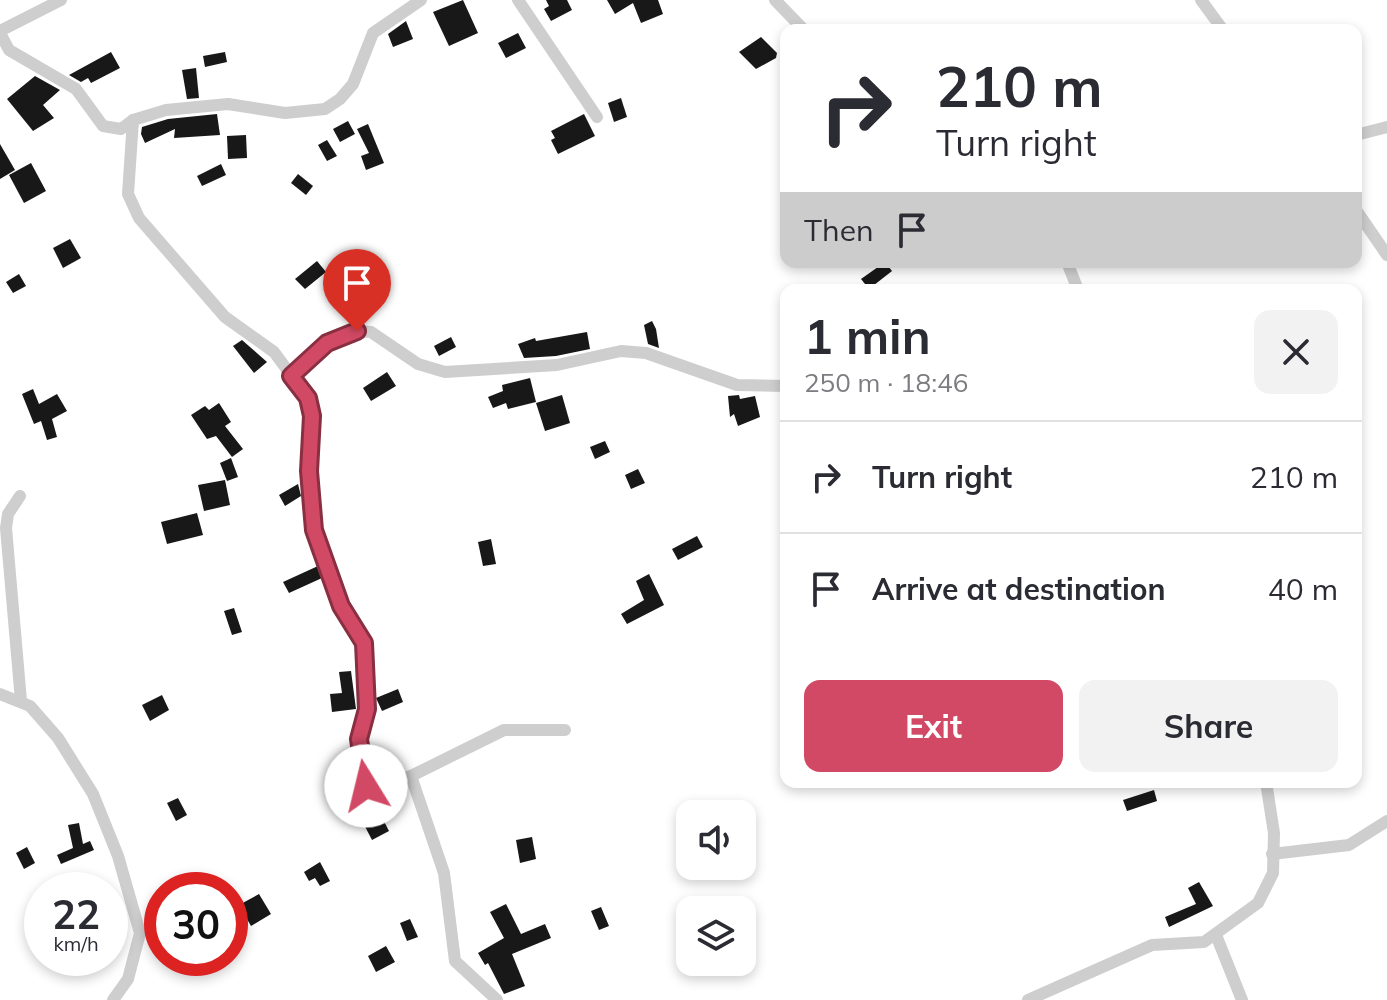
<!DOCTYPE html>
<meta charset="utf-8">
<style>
body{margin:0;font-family:Mulish,sans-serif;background:#f2f2f3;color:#2b2b33;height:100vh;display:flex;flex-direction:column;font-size:30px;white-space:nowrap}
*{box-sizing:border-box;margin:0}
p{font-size:26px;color:#7c7c81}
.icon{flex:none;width:44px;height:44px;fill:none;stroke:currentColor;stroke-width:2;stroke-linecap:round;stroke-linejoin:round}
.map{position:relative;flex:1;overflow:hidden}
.sheet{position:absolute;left:780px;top:284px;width:582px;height:504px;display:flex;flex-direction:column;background:#fff;border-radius:16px;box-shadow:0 4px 12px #0003}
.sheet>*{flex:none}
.top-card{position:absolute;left:780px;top:24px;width:582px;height:244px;border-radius:16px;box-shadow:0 4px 12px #0003;background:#fff;color:#2b2b33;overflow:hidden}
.buttons{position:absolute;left:676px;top:800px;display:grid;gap:16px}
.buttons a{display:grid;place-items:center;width:80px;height:80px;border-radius:16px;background:#fff;box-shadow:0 4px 12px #0003;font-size:40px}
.speed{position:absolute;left:24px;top:872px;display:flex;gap:16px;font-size:40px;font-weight:700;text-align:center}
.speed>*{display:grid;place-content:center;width:104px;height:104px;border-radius:50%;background:#fff;box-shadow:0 4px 12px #0003;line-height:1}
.speed small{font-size:20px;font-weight:400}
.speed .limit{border:12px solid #d22;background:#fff;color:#111}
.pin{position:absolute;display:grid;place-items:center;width:68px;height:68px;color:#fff;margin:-82px -34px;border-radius:50% 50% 50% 0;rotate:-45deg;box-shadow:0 0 8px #0007}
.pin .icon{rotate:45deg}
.me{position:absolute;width:88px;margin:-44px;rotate:351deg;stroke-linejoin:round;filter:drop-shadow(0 0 6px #0008)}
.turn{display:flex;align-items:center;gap:28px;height:168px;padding:0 24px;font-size:36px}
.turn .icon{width:104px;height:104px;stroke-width:2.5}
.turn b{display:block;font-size:56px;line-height:68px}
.then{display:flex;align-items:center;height:76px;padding:0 24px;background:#0003;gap:16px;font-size:30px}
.round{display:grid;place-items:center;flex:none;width:84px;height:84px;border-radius:16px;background:#f2f2f3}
.overview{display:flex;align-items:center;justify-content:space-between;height:136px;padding:0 24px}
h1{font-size:48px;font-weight:700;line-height:60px}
.button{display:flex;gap:16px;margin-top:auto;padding:16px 24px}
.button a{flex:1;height:92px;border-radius:16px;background:#d14964;color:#fff;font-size:32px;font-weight:700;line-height:92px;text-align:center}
.button a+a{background:#f2f2f3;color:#2b2b33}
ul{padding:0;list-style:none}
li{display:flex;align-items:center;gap:24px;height:112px;padding:0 24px;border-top:2px solid #e1e1e2}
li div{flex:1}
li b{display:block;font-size:30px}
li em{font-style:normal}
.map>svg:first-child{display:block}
.building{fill:#181818}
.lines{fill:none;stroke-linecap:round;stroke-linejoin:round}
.street{stroke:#cecece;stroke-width:12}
.route-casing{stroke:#882f41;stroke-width:20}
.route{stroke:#d14964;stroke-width:14}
</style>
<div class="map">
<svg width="1387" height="1000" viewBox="0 0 1387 1000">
<rect width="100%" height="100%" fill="#fff"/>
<g class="building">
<polygon points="463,0 478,33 449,46 433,12"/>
<polygon points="546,0 567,0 572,10 551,21 544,9 549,6"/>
<polygon points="607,0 658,0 663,14 641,23 633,3 615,14"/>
<polygon points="406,21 413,39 393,47 388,34"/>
<polygon points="518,33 526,48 506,58 498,43"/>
<polygon points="761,37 777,53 776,58 756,69 739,52"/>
<polygon points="111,52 120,68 91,83 88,78 81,82 69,75"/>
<polygon points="225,52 227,62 205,67 203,56"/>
<polygon points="196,68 199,98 187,99 182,70"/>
<polygon points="35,76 60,90 43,105 54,118 33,131 7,99"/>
<polygon points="621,98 627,117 614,122 608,103"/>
<polygon points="217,114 220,135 174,138 175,129 145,143 141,134 142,127 168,119"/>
<polygon points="584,114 595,136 558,154 551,140 555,138 551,131"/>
<polygon points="348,121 355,134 340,142 333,129"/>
<polygon points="368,124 384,163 366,170 361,156 369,153 357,129"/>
<polygon points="246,135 247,158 228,159 227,136"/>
<polygon points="327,140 337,156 327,161 318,145"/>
<polygon points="0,144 15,170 0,179"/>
<polygon points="31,163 46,191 24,203 9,175"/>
<polygon points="221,164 226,175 202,186 197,176"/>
<polygon points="298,174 313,186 306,195 291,183"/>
<polygon points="70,239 81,258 63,268 53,248"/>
<polygon points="317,261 326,272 305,289 295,279"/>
<polygon points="885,262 892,271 869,289 861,279"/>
<polygon points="19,274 26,286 13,293 6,282"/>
<polygon points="652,321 656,329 659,348 648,344 644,325"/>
<polygon points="587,332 590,349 556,356 524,358 518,344 535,338 536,341"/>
<polygon points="451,337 456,347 439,356 434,346"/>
<polygon points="242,340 267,362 254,373 233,346"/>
<polygon points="387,372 396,386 371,401 363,388"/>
<polygon points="530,378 536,402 508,409 506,403 493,408 488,397 503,391 502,385"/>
<polygon points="33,389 39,404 57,394 67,411 52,419 57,437 47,440 41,421 34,424 22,394"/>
<polygon points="562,395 570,423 545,431 536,403"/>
<polygon points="739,395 740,399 755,396 760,417 738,426 734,414 730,417 728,396"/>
<polygon points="219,403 231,422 225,426 243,449 232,457 216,436 207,439 191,415 205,406 209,410"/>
<polygon points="605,441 610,452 595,459 590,447"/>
<polygon points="231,458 238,477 227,481 220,463"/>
<polygon points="638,469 645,483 631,489 625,475"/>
<polygon points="225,480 230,505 204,511 198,485"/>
<polygon points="298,484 301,496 285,506 279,495"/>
<polygon points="197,513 203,535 167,544 161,522"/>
<polygon points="697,536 703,547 678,560 672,549"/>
<polygon points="491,539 496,564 483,566 478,542"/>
<polygon points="318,566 322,578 289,593 283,582"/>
<polygon points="649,574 664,605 627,624 621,614 644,600 636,581"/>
<polygon points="234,608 242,632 232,635 224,611"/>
<polygon points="351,671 356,709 332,712 330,694 342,693 339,672"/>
<polygon points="398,689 403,702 382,711 376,698"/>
<polygon points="162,695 169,710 150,721 142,705"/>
<polygon points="1154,790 1157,801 1127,811 1123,800"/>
<polygon points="178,798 187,815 176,821 167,803"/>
<polygon points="375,804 389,831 372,840 358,813"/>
<polygon points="79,823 83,844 90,841 94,850 61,864 57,855 73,848 68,825"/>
<polygon points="532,837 536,859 520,863 516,840"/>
<polygon points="27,847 35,863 24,869 16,853"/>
<polygon points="320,862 330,881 320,886 315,878 309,881 304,872"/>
<polygon points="1199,882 1213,906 1169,927 1165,917 1196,904 1188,888"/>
<polygon points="259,894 271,914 251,926 239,905"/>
<polygon points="506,904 521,934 545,924 551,938 512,954 525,986 504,994 488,963 485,965 478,953 504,938 490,912"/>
<polygon points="601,907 609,926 599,930 591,911"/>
<polygon points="410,919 418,937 407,941 400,923"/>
<polygon points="386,946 395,962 376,972 368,956"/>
</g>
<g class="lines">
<g class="street">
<polyline points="518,0 597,117"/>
<polyline points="775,0 804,30"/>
<polyline points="1201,0 1223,30"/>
<polyline points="0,31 61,0"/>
<polyline points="0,33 9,50 76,89 103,126 121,129 133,120 166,110 228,104 285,113 325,109 340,99 353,84 373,33 421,0"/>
<polyline points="133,120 128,194 139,218 225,317 274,352 308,398 312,416 309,471 311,516 341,606 364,643 367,709 359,739 366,786 411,776 444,873 455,961 497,1000"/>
<polyline points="1356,135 1387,127"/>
<polyline points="1356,210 1387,255"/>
<polyline points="1067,262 1078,290"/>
<polyline points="291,376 327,343 357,331 371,332 418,364 445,372 557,365 621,351 646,353 737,385 786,386"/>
<polyline points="20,496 8,514 6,528 21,701"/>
<polyline points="0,694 30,706 58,738 93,794 118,856 140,933 128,979 113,1000"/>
<polyline points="411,776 504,730 565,730"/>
<polyline points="1272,854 1349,845 1387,821"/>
<polyline points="1216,935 1242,1000"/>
<polyline points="1028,1000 1152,945 1204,942 1258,903 1273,873 1274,833 1266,782"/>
</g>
</g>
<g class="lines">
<g class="route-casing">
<polyline id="route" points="357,331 327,343 291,376 308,398 312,416 309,471 314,530 341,606 364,643 367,709 359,739 366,786"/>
</g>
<use href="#route" class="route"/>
</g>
</svg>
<div class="buttons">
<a><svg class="icon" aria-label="sound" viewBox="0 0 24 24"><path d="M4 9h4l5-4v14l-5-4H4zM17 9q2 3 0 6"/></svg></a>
<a><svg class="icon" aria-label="layers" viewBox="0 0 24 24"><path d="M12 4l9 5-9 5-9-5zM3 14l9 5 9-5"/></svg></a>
</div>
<div class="speed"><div>22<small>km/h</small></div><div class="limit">30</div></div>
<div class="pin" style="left:357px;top:331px;background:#d93025"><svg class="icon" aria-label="arrive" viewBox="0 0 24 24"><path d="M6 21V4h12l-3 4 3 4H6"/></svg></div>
<svg class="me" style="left:366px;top:786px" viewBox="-20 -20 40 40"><circle r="19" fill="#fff"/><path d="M0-13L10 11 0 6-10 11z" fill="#d14964"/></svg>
<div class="top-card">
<div class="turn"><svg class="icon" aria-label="right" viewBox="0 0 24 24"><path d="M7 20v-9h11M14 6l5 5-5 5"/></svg><div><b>210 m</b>Turn right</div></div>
<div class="then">Then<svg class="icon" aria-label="arrive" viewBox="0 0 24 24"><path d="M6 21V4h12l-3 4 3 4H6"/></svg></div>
</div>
<section class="sheet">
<div class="overview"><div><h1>1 min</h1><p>250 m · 18:46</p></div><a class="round"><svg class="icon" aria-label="close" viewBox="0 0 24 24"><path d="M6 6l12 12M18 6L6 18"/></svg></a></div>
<ul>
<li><svg class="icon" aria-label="right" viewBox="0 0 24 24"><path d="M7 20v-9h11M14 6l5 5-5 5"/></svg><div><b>Turn right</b></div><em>210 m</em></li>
<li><svg class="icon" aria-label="arrive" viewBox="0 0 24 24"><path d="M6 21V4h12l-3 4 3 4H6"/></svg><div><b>Arrive at destination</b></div><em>40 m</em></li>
</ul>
<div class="button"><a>Exit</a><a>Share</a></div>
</section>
</div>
